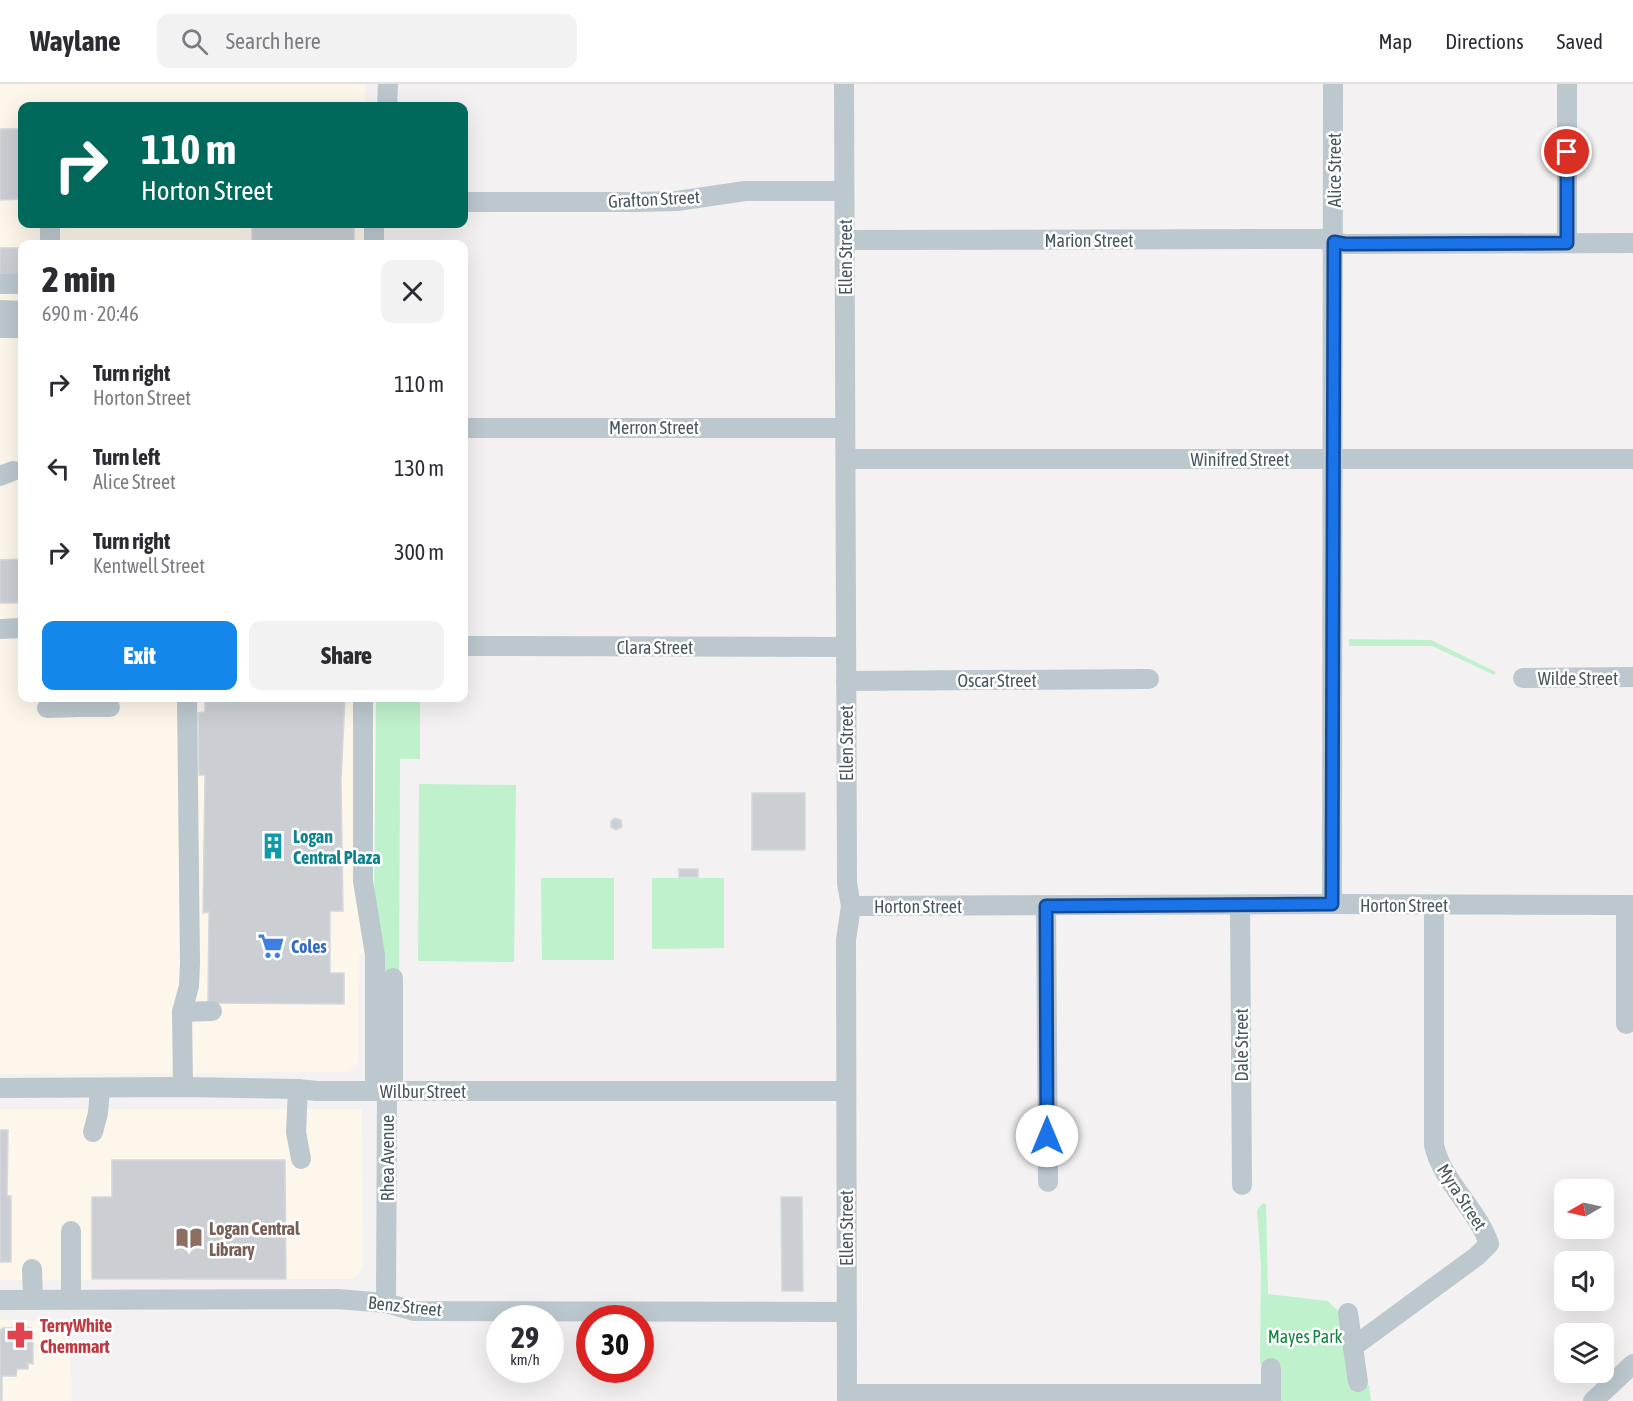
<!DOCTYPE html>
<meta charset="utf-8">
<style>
body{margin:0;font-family:"Asap Condensed",sans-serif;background:#f2f2f3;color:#2b2b33;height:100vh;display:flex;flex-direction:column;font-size:22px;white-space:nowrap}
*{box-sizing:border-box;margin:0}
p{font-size:20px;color:#7c7c81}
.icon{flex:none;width:33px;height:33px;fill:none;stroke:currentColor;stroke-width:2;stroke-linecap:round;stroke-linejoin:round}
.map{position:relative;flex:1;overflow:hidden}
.details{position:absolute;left:18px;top:156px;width:450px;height:462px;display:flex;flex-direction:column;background:#fff;border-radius:12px;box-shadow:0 6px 24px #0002}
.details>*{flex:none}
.banner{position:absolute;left:18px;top:18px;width:450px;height:126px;border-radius:12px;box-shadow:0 6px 24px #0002;background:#00695c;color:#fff;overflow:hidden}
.needle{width:39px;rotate:261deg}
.fabs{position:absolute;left:1554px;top:1095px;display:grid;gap:12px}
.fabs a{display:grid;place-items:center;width:60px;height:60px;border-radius:12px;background:#fff;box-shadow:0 6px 24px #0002;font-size:30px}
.speed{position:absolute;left:486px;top:1221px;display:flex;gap:12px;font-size:30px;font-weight:700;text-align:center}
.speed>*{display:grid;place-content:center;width:78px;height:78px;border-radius:50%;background:#fff;box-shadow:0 6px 24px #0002;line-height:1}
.speed small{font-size:15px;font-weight:400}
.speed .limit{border:9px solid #d22;background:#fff;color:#111}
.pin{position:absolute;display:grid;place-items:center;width:51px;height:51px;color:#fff;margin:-26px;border:3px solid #fff;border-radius:50%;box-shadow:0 2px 6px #0007}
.me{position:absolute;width:66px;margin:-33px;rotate:0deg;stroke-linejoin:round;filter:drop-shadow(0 0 4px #0008)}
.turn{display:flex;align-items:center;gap:21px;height:126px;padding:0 24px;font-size:27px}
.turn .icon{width:78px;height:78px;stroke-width:2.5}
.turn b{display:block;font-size:42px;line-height:51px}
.round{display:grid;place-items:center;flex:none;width:63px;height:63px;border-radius:12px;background:#f2f2f3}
.summary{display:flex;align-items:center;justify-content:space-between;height:102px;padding:0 24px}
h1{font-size:36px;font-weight:800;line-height:45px}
.primary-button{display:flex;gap:12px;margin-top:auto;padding:12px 24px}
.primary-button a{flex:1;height:69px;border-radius:12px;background:#1488ea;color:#fff;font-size:24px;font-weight:800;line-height:69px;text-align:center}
.primary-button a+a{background:#f2f2f3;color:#2b2b33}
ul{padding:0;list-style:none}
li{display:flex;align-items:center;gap:18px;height:84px;padding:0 24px}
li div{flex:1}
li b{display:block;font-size:22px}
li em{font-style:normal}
header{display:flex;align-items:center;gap:36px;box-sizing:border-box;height:84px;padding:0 30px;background:#fff;border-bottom:2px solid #e1e1e2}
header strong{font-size:28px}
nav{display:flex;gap:33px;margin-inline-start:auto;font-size:21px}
.search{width:420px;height:54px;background:#f2f2f3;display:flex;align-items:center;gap:15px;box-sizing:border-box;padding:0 21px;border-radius:12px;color:#7c7c81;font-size:22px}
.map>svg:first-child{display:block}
.commercial{fill:#fdf6eb}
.green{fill:#bff1cd}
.building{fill:#cbced3;stroke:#d5d8dc;stroke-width:1.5}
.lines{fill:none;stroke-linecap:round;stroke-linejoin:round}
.minor{stroke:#bcc7ce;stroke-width:20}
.route-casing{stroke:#114b97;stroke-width:15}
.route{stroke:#1a73e8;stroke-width:10}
.labels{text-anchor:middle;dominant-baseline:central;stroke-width:5;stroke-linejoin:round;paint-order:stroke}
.street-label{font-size:18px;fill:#48565f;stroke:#fff}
.culture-label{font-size:18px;font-weight:bold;fill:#0d838f;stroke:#fff;text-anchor:start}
.shop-label{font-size:18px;font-weight:bold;fill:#366cbe;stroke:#fff;text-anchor:start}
.education-label{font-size:18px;font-weight:bold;fill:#785e54;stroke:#fff;text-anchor:start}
.health-label{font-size:18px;font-weight:bold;fill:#be3a42;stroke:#fff;text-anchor:start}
.park-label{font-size:18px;fill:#158440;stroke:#fff}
</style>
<header>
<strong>Waylane</strong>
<div class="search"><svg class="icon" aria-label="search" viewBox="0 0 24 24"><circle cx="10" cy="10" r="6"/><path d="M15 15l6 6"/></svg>Search here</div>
<nav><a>Map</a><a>Directions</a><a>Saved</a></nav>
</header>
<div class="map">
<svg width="1633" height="1317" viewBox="0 0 1633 1317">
<rect width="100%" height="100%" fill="#f3f1f1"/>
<g class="commercial">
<polygon points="0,0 365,0 365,22 22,22 22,140 364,140 364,160 22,160 22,614 376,614 374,814 382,872 359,871 358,978 347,988 0,990"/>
<polygon points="0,1025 362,1025 363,1184 357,1192 351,1195 0,1196"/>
<polygon points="0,1236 70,1237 71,1317 0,1317"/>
</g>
<g class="green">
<polygon points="1349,555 1431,556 1496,588 1494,591 1432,562 1349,562"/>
<polygon points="376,614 420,614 420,675 400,675 399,893 384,893 374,814"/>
<polygon points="419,700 516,701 514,878 418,877"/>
<polygon points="541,794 614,794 614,876 542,876"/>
<polygon points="652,794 724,794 724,864 652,865"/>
<polygon points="1263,1119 1266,1120 1268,1210 1328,1217 1339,1228 1349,1304 1369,1301 1371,1317 1281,1317 1281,1281 1260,1280 1261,1183 1257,1126"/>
</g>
<g class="building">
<polygon points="0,45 22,45 22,115 0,116"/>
<rect x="252" y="140" width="102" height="20"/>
<rect x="0" y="164" width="22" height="31"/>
<polygon points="22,475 22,519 0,519 0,476"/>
<polygon points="205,614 345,614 341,696 343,827 330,827 330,889 344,889 344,920 208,919 209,828 203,829 205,691 199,691 198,629 205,628"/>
<rect x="752" y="709" width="53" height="57"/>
<polygon points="615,734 621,736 622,743 616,746 611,743 611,737"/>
<rect x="679" y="785" width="19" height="8"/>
<polygon points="0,1046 8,1046 7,1112 11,1112 11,1178 0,1178"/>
<polygon points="112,1076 285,1076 286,1195 92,1195 92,1113 112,1113"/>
<polygon points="781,1113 802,1113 803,1207 782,1207"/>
<polygon points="2,1244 31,1244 33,1247 33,1280 28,1279 28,1285 17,1285 16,1292 2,1292 2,1317 0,1317 0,1247"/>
</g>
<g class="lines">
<g class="minor">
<polyline points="844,0 847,799 851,822 846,856 847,1317"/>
<polyline points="1567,0 1567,159"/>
<polyline points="387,22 388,0"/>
<polyline points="464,118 635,118 677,117 745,107 844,107"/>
<polyline points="50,140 50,160"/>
<polyline points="845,156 1321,155 1345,160 1633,159"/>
<polyline points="374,160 374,140"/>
<polyline points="0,200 22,200"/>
<polyline points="0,226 22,227"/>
<polyline points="0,244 22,244"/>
<polyline points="464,344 845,344"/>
<polyline points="846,375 1633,375"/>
<polyline points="0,392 13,387"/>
<polyline points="0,545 22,544"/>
<polyline points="464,562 846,563"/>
<polyline points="1523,594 1633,593"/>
<polyline points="846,597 1149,595"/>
<polyline points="363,614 363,797 375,871 375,997 387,1007"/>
<polyline points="81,623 110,623"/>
<polyline points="47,624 81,623 81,614"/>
<polyline points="1332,820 1333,0"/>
<polyline points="1240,821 1242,1101"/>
<polyline points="1626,821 1626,940"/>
<polyline points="851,822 1332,820 1633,821"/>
<polyline points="1046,822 1048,1098"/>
<polyline points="182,928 212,927"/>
<polyline points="183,1003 182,928 189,902 190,879 187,614"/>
<polyline points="0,1004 183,1003 298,1005 317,1007 846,1007"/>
<polyline points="298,1005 296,1048 301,1075"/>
<polyline points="93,1048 98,1029 100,1004"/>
<polyline points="71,1147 71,1216"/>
<polyline points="32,1185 33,1216"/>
<polyline points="0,1216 337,1215 386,1219 414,1227 846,1228"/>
<polyline points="386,1219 387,1007 393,997 393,894"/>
<polyline points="1348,1229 1358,1298"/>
<path d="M1353 1263 1477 1172 1489 1160C1477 1124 1442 1098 1434 1061V821"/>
<polyline points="847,1310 1271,1310"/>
<polyline points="1271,1317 1271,1284"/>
<polyline points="1593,1317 1633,1280"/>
</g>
</g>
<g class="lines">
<g class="route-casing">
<polyline id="route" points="1047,1052 1046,822 1332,820 1334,158 1345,160 1567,159 1567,68"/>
</g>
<use href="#route" class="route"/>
</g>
<defs>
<g id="building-bare" transform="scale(2.07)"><path d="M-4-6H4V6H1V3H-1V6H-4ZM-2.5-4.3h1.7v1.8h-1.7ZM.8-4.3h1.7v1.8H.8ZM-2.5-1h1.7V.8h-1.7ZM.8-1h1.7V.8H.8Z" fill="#0f9aa8" stroke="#fff" stroke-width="2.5" paint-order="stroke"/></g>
<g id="supermarket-bare" transform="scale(2.07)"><path d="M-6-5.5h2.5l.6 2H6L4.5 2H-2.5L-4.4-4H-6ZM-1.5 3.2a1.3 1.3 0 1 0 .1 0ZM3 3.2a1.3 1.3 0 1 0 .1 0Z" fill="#3f7fe0" stroke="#fff" stroke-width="2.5" paint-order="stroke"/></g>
<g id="library-bare" transform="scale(2.07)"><path d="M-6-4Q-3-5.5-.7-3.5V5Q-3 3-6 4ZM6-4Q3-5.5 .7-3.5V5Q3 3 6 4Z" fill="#8d6e63" stroke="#fff" stroke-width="2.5" paint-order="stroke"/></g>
<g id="pharmacy-bare" transform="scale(2.07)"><path d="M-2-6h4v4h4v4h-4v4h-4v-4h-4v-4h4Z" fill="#e0444e" stroke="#fff" stroke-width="2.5" paint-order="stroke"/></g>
</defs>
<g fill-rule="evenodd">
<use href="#building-bare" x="273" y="762"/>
<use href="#supermarket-bare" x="271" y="862"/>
<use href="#library-bare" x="189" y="1154"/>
<use href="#pharmacy-bare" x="20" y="1251"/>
</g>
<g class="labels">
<g class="street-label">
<text transform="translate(1334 86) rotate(-90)">Alice Street</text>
<text transform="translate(654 115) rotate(-3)">Grafton Street</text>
<text x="1089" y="156">Marion Street</text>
<text transform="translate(845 173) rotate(-90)">Ellen Street</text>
<text x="654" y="343">Merron Street</text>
<text x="1240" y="375">Winifred Street</text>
<text x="655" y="563">Clara Street</text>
<text x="1578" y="594">Wilde Street</text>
<text x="997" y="596">Oscar Street</text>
<text transform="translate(846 659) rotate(-90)">Ellen Street</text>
<text x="1404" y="821">Horton Street</text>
<text x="918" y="822">Horton Street</text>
<text transform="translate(1241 961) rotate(-90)">Dale Street</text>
<text x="423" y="1007">Wilbur Street</text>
<text transform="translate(387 1074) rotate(-90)">Rhea Avenue</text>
<text transform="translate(1462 1113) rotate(57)">Myra Street</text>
<text transform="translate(846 1144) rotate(-90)">Ellen Street</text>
<text transform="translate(405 1222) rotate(6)">Benz Street</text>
</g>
<g class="culture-label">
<text x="293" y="752">Logan<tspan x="293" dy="21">Central Plaza</tspan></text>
</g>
<g class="shop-label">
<text x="291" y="862">Coles</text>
</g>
<g class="education-label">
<text x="209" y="1144">Logan Central<tspan x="209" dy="21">Library</tspan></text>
</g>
<g class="health-label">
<text x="40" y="1241">TerryWhite<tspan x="40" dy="21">Chemmart</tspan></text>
</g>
<g class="park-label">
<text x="1305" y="1252">Mayes Park</text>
</g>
</g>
</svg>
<div class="fabs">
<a><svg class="needle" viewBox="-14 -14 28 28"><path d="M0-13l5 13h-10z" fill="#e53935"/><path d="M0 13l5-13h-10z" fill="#7c7c81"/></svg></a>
<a><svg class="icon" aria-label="sound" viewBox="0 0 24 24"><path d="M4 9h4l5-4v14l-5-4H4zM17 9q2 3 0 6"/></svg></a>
<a><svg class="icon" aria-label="layers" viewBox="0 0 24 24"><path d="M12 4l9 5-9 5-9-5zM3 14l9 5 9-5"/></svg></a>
</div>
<div class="speed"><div>29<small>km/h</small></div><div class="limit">30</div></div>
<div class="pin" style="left:1567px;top:68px;background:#d93025"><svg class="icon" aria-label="arrive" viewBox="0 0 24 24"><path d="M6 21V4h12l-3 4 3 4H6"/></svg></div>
<svg class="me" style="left:1047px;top:1052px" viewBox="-20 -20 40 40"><circle r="19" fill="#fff"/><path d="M0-13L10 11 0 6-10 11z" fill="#1a73e8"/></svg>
<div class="banner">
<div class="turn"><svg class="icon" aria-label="right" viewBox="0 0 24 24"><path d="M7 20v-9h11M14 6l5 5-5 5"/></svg><div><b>110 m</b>Horton Street</div></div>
</div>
<section class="details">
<div class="summary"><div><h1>2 min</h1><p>690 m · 20:46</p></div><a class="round"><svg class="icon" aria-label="close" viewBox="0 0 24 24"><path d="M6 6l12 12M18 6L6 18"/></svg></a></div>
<ul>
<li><svg class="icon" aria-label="right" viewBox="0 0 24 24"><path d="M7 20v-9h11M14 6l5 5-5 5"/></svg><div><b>Turn right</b><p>Horton Street</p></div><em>110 m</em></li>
<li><svg class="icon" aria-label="left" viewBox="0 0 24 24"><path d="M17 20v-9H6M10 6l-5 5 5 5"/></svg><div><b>Turn left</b><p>Alice Street</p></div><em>130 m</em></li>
<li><svg class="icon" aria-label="right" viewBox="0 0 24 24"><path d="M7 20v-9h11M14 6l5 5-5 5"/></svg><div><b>Turn right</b><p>Kentwell Street</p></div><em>300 m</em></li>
</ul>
<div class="primary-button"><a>Exit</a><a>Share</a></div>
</section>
</div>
